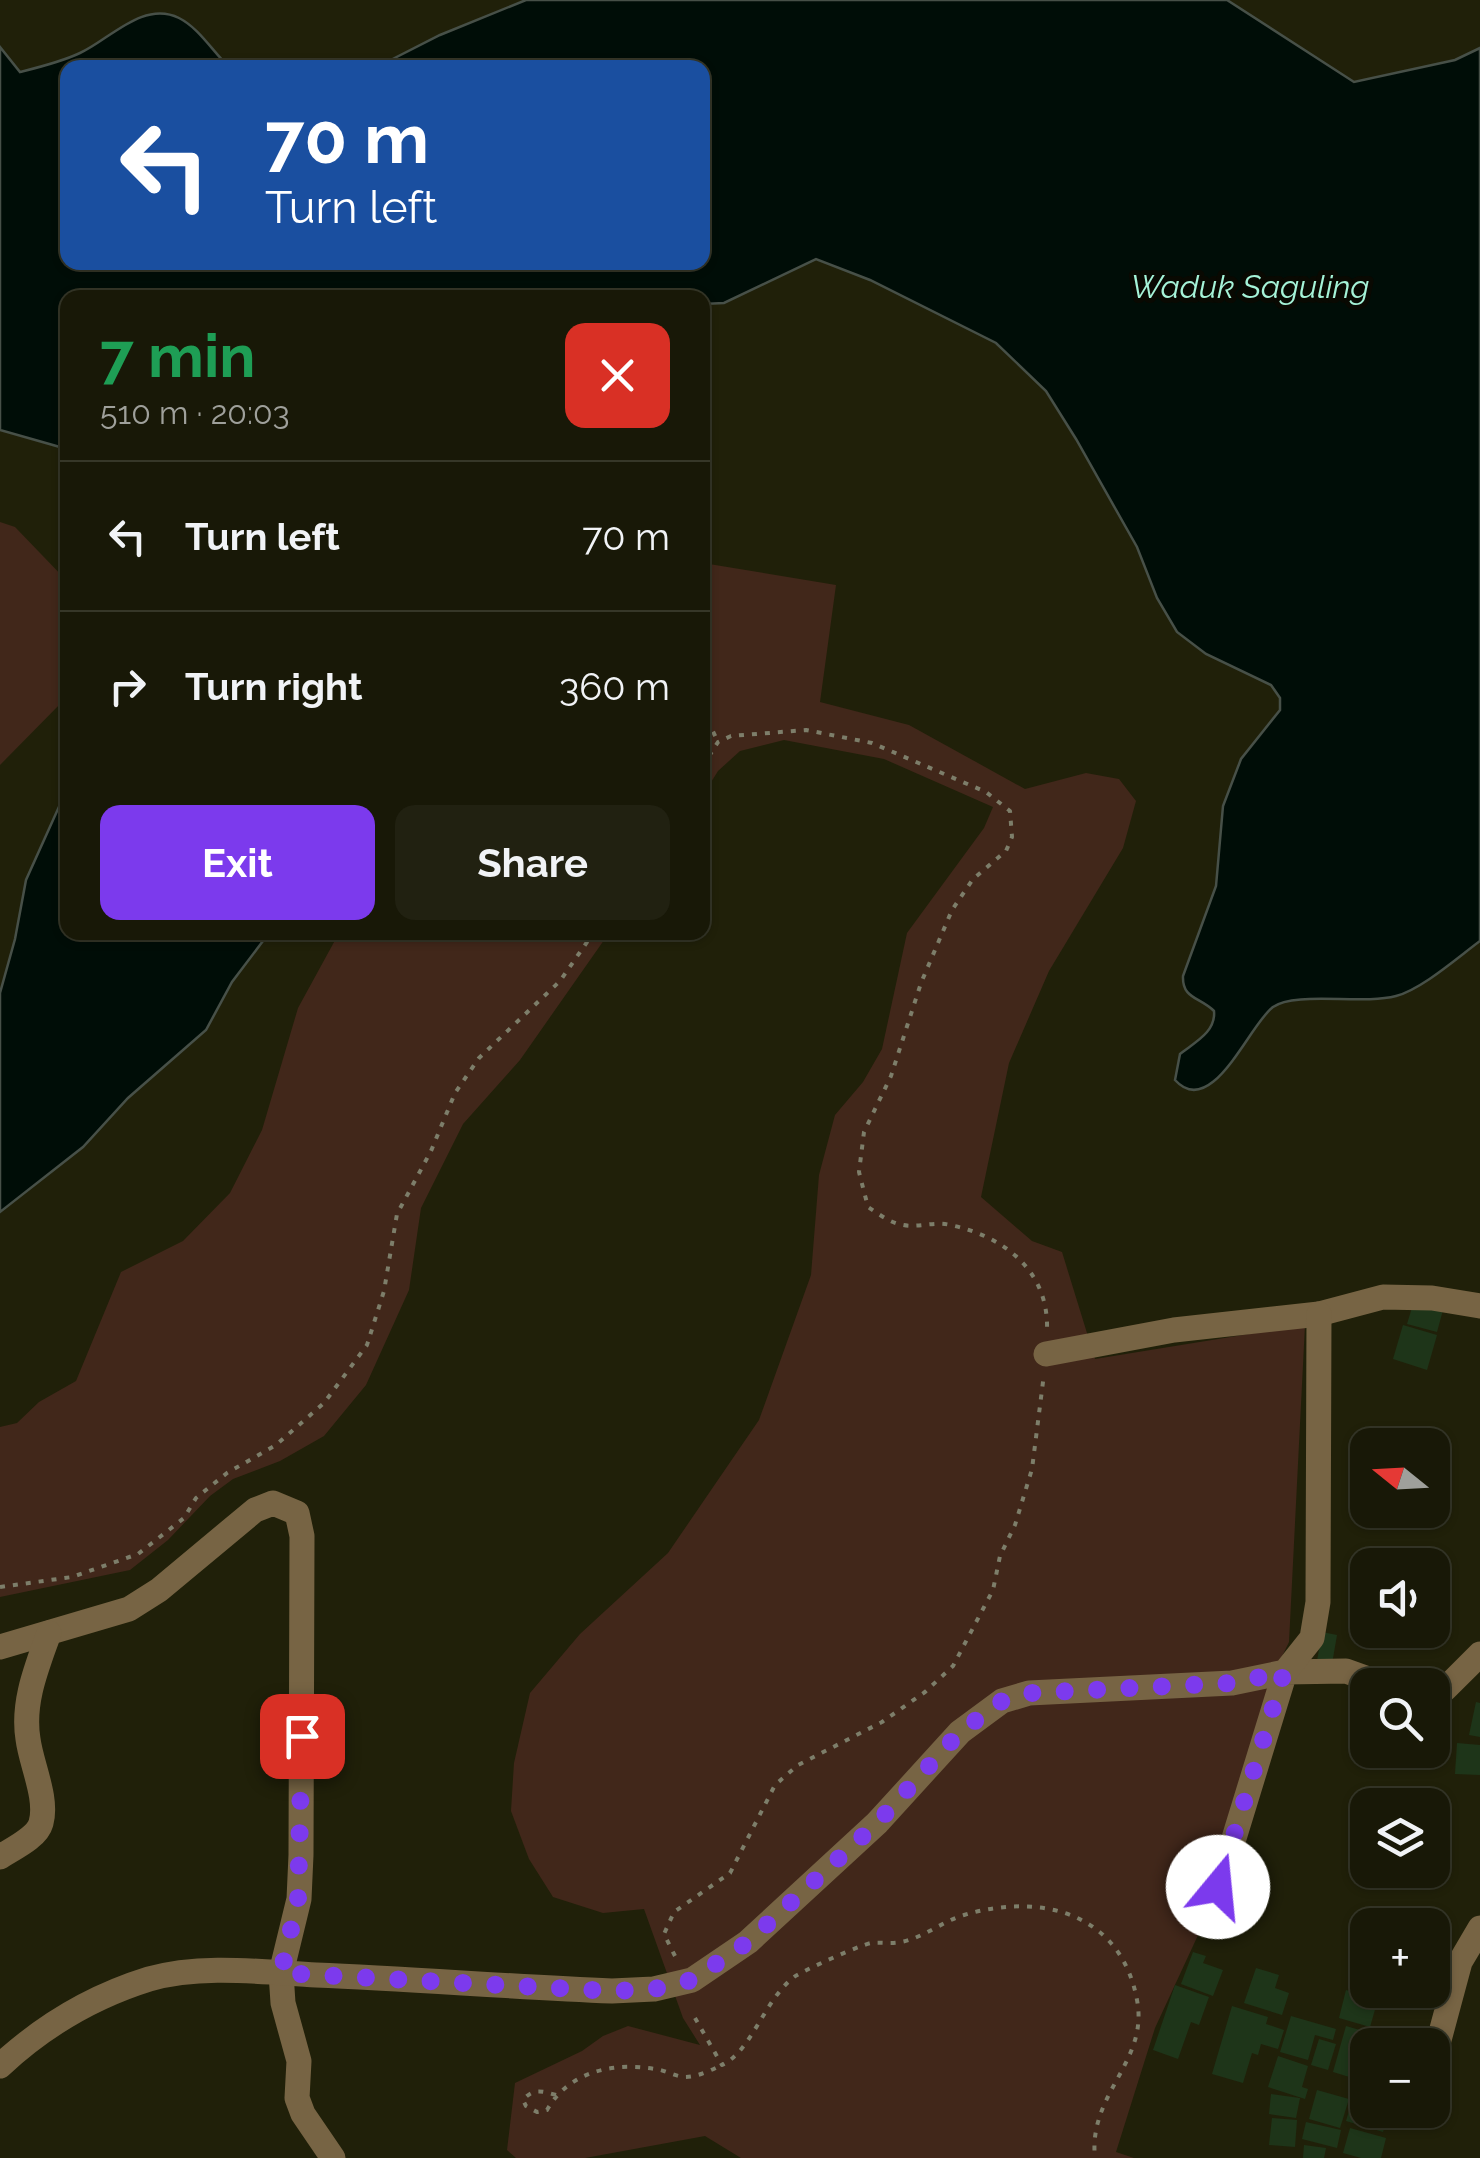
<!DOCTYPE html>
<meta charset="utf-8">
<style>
body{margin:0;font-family:Raleway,sans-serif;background:#212111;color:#f1f3f6;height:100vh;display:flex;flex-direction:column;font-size:38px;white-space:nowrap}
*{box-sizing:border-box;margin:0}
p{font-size:32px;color:#9fa09b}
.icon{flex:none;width:55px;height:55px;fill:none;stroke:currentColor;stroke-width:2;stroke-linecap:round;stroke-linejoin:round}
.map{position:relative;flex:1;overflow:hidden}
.sheet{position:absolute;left:60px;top:290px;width:650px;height:650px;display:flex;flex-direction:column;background:#181807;border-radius:20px;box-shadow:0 2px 8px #0004,0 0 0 2px #363728}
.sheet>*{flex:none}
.banner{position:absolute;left:60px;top:60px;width:650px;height:210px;border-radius:20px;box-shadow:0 2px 8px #0004,0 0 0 2px #363728;background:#1a4fa0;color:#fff;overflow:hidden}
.needle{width:65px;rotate:288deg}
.buttons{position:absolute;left:1350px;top:1428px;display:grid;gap:20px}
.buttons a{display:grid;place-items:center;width:100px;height:100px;border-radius:20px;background:#181807;box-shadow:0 2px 8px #0004,0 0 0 2px #363728;font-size:50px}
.pin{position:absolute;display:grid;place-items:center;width:85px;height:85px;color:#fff;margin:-42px;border-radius:20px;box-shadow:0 5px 15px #0006}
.me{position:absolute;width:110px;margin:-55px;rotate:17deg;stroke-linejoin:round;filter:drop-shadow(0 0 8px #0008)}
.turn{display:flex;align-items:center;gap:35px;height:210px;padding:0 40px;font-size:45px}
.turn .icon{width:130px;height:130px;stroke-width:2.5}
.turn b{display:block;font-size:70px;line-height:85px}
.round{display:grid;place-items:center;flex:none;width:105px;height:105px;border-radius:20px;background:#212111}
.overview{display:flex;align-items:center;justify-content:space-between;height:170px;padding:0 40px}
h1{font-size:60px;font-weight:700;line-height:75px;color:#1e9e55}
.action{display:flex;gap:20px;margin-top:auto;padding:20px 40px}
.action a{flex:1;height:115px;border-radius:20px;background:#7c3aed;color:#fff;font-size:40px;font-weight:700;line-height:115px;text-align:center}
.action a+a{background:#212111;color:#f1f3f6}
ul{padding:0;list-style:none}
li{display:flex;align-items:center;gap:30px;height:150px;padding:0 40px;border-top:2px solid #363728}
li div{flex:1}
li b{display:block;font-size:38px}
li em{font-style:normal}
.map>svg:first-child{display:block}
.green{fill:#41271a}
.water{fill:#000d07;stroke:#475048;stroke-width:2.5}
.building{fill:#1e3519}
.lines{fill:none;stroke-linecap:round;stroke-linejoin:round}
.path{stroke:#7d7e6a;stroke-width:4;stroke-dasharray:5 8;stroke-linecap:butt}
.minor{stroke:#776444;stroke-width:25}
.route{stroke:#7c3aed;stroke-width:18;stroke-dasharray:0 32.4}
.labels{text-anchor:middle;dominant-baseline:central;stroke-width:10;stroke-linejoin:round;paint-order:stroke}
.water-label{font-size:32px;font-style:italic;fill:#a5f3d8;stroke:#090902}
</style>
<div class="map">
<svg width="1480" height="2158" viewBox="0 0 1480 2158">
<rect width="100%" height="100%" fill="#202009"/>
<g class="green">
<polygon points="0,522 15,527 67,581 68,692 63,701 0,765"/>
<polygon points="703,563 836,585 820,702 909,725 1025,789 1086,773 1119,779 1136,801 1123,848 1049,971 1009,1063 981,1197 1032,1241 1062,1252 1095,1359 1305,1325 1289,1642 1272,1677 1199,1933 1155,2028 1116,2152 1134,2158 741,2158 705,2136 585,2158 516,2158 507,2150 515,2083 582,2051 603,2036 628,2026 700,2045 683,2018 644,1909 603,1913 553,1897 529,1859 511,1811 514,1763 530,1693 580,1634 668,1553 759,1420 811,1275 819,1175 835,1115 863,1082 882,1049 907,933 984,828 993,807 884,759 784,740 740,751 718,771 703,795"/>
<polygon points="339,933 609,933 520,1060 463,1124 421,1208 409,1290 366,1385 324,1436 280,1461 233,1479 210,1496 168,1540 130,1570 0,1597 0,1427 17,1423 39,1402 76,1381 121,1272 183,1241 230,1193 262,1130 298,1008"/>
</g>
<g class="water">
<path d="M1227 0 1354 82 1455 60 1480 48V941C1457 958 1422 989 1396 996 1362 1005 1295 991 1273 1007 1250 1023 1212 1121 1175 1080L1180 1054C1195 1042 1216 1032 1214 1011 1200 997 1182 999 1183 976L1216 886 1223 806 1241 759 1280 710V698L1271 685 1206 654 1177 632 1157 598 1137 547 1076 439 1046 391 996 343 870 280 816 259 724 303 703 304 702 298H68L67 449 0 430V47L20 72C40 67 61 62 80 53 109 40 143 0 179 18 199 28 213 52 229 67L68 68V262H702V68L377 67 440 35 526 0Z"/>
<polygon points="67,789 68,932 269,933 232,982 206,1030 128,1098 83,1147 0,1212 0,993 15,939 26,880"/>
</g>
<g class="building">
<polygon points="1414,1301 1443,1310 1437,1332 1407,1324"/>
<polygon points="1403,1325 1437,1335 1427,1370 1393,1359"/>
<polygon points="1322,1632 1337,1635 1332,1664 1317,1661"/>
<polygon points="1476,1702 1480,1703 1480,1737 1469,1735"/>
<polygon points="1457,1743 1480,1745 1480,1775 1455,1774"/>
<polygon points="1193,1952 1206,1956 1203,1963 1223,1970 1213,1996 1181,1984"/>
<polygon points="1256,1968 1279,1975 1275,1988 1289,1993 1282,2015 1244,2003"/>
<polygon points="1175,1985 1209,1997 1199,2025 1191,2022 1178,2059 1153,2050"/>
<polygon points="1346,1990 1378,1999 1370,2027 1339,2018"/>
<polygon points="1232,2006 1268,2017 1266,2024 1284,2030 1278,2049 1261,2044 1258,2055 1252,2053 1243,2083 1212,2074"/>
<polygon points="1291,2016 1336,2029 1333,2040 1315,2035 1308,2060 1280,2052"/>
<polygon points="1346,2026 1370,2033 1356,2079 1333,2072"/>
<polygon points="1319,2039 1336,2044 1328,2070 1311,2065"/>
<polygon points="1278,2056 1308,2066 1302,2087 1308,2089 1305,2099 1268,2087"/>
<polygon points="1317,2090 1349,2099 1340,2128 1309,2119"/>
<polygon points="1271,2094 1300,2098 1296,2118 1269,2114"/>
<polygon points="1353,2097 1368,2101 1368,2110 1390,2110 1383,2132 1346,2121"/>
<polygon points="1272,2118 1297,2120 1295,2147 1269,2145"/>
<polygon points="1306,2122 1341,2130 1337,2148 1302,2139"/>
<polygon points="1350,2128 1386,2138 1381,2158 1361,2158 1343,2153"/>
<polygon points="1304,2145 1326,2148 1324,2158 1303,2158"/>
</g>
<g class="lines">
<g class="path">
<polyline points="702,708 718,742"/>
<path d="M702 767 718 742 731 736 806 730 872 743 986 792 1010 811 1012 837 1006 851 973 879 952 910 921 983 891 1076 864 1132 859 1172 868 1207C879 1214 890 1223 903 1225 918 1228 935 1221 950 1225 1004 1236 1049 1271 1047 1330"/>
<polyline points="0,1587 72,1577 138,1554 184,1518 196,1498 227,1473 276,1445 324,1403 367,1345 384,1291 397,1214 431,1151 455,1093 479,1058 560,981 594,932"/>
<polyline points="675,1956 664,1934 674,1912 730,1873 775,1785 798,1765 882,1722 925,1692 953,1666 993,1590 1000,1556 1015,1525 1032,1469 1044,1374"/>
<path d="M695 2018 722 2065C752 2051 764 2000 794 1977 802 1971 860 1945 871 1943 881 1942 891 1944 901 1942 923 1938 943 1921 964 1915 1041 1892 1121 1913 1137 2000 1149 2062 1088 2093 1095 2158"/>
<path d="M556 2095C542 2091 533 2088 523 2100L526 2106 537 2112 547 2110C569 2071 614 2062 655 2069 665 2070 676 2077 685 2077 698 2077 711 2070 722 2065"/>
</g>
<g class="minor">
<polyline points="1046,1354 1174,1330 1319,1314 1383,1297 1432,1298 1480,1306"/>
<polyline points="0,1647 129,1609 159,1590 255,1510 273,1503 297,1513 302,1536 301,1855 299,1899 281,1973 283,2003 299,2061 297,2098 303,2114 333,2158"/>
<polyline points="1432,1694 1445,1689 1480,1654"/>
<path d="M0 1857C12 1849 37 1838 41 1823 48 1798 31 1764 28 1739 22 1702 37 1667 49 1633"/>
<polyline points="1208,1923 1285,1672 1346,1671 1385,1685"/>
<path d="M0 2066C44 2025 91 1997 149 1979 201 1964 262 1972 316 1975 414 1979 513 1987 612 1991L654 1989 692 1980 748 1942 877 1823 960 1732 1002 1701 1029 1693 1232 1683 1285 1672 1312 1638 1318 1602 1319 1314"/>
<polyline points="1432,2066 1460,1962 1480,1928"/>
<polyline points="1406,2112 1417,2110"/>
</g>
</g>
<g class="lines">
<polyline class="route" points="302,1736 298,1899 281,1973 612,1991 654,1989 692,1980 748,1942 877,1823 960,1732 1002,1701 1030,1693 1232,1683 1284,1672 1218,1887"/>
</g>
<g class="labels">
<g class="water-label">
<text x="1250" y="286">Waduk Saguling</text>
</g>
</g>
</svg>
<div class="buttons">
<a><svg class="needle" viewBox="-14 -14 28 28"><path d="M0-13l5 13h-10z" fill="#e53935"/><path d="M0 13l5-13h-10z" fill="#9fa09b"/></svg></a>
<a><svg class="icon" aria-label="sound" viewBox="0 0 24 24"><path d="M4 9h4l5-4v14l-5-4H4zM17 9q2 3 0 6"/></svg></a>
<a><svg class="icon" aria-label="search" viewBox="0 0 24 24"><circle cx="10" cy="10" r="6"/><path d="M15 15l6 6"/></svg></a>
<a><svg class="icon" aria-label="layers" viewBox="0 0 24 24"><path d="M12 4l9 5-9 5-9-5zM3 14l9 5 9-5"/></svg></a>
<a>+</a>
<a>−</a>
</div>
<div class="pin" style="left:302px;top:1736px;background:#d93025"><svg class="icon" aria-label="arrive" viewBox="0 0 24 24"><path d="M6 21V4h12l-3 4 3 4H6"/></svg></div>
<svg class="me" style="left:1218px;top:1887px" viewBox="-20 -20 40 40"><circle r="19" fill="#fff"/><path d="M0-13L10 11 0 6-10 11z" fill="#7c3aed"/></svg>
<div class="banner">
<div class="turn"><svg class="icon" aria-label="left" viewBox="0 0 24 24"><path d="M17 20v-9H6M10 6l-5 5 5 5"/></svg><div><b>70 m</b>Turn left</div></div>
</div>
<section class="sheet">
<div class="overview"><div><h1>7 min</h1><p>510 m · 20:03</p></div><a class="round" style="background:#d93025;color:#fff"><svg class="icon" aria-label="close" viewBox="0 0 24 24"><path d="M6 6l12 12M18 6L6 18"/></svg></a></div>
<ul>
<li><svg class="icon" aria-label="left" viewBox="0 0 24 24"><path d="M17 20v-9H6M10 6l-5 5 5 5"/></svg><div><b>Turn left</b></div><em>70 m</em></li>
<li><svg class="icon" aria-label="right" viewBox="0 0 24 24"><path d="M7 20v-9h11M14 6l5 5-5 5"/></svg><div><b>Turn right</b></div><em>360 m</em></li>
</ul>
<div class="action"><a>Exit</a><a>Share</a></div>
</section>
</div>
